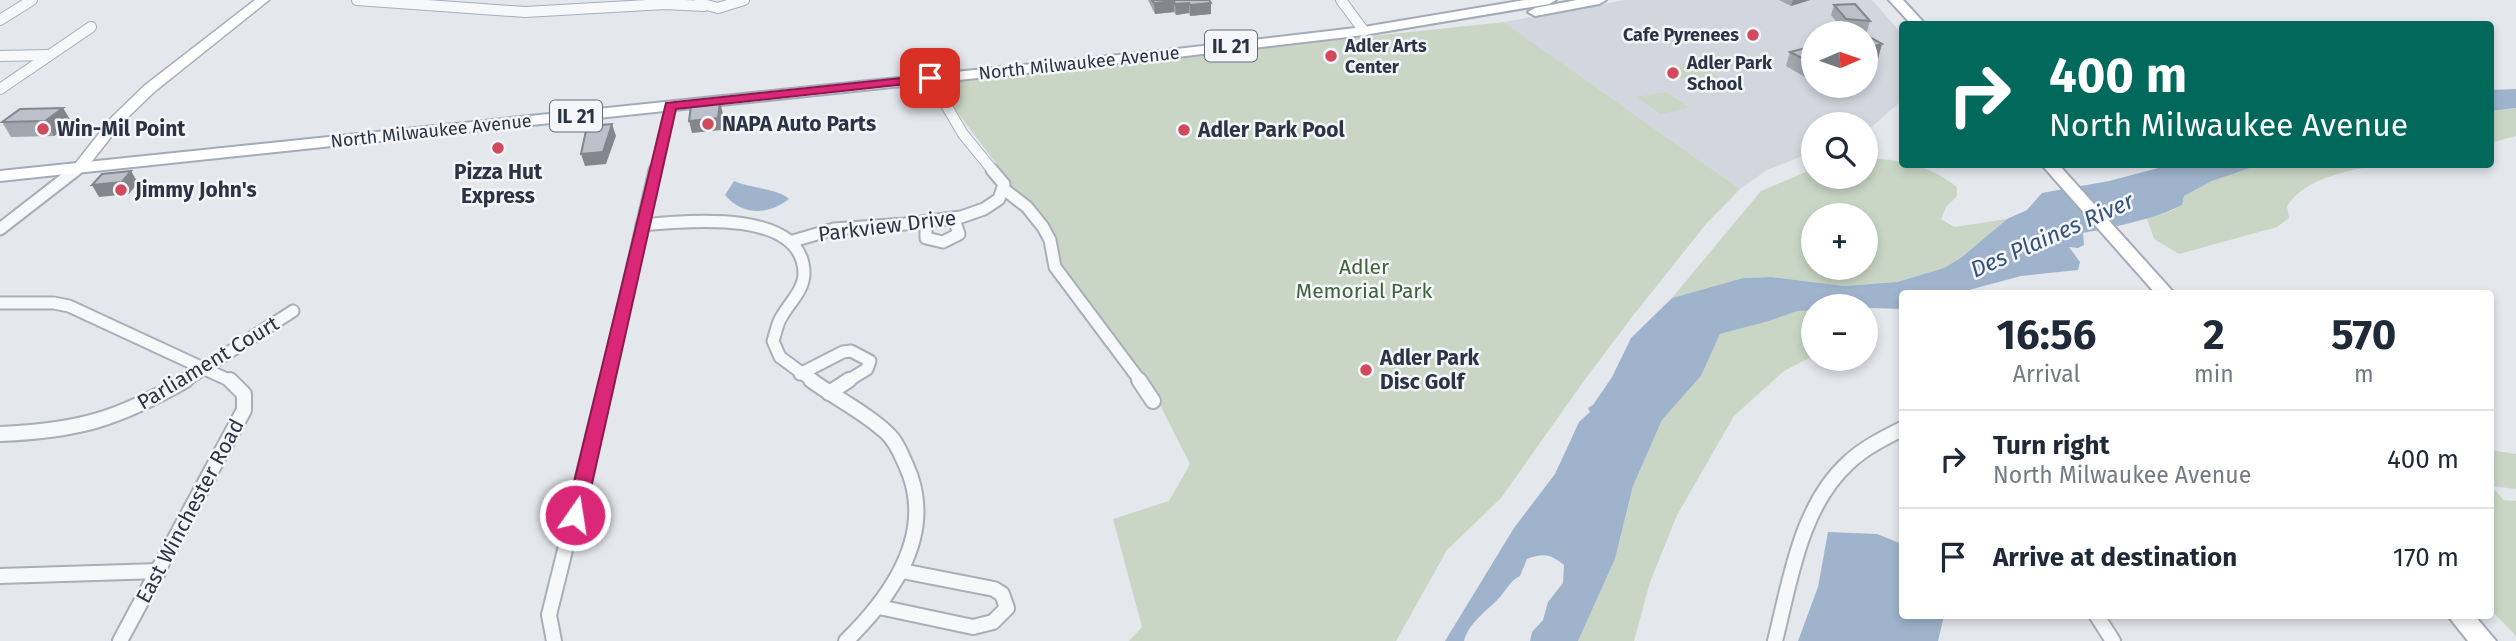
<!DOCTYPE html>
<meta charset="utf-8">
<style>
body{margin:0;font-family:"Fira Sans",sans-serif;background:#f6f6f7;color:#1f2937;height:100vh;display:flex;flex-direction:column;font-size:26px;white-space:nowrap}
*{box-sizing:border-box;margin:0}
p{font-size:23px;color:#747a83}
.icon{flex:none;width:38px;height:38px;fill:none;stroke:currentColor;stroke-width:2;stroke-linecap:round;stroke-linejoin:round}
.map{position:relative;flex:1;overflow:hidden}
.panel{position:absolute;left:1899px;top:290px;width:595px;height:329px;display:flex;flex-direction:column;background:#fff;border-radius:7px;box-shadow:0 4px 10px #0003}
.panel>*{flex:none}
.guide{position:absolute;left:1899px;top:21px;width:595px;height:147px;border-radius:7px;box-shadow:0 4px 10px #0003;background:#00695c;color:#fff;overflow:hidden}
.needle{width:46px;rotate:88deg}
.buttons{position:absolute;left:1801px;top:21px;display:grid;gap:14px}
.buttons a{display:grid;place-items:center;width:77px;height:77px;border-radius:50%;background:#fff;box-shadow:0 4px 10px #0003;font-size:35px}
.pin{position:absolute;display:grid;place-items:center;width:60px;height:60px;color:#fff;margin:-30px;border-radius:14px;box-shadow:0 4px 10px #0006}
.me{position:absolute;width:77px;margin:-38px;rotate:13deg;stroke-linejoin:round;filter:drop-shadow(0 0 5px #0008)}
.turn{display:flex;align-items:center;gap:24px;height:147px;padding:0 35px;font-size:32px}
.turn .icon{width:91px;height:91px;stroke-width:2.5}
.turn b{display:block;font-size:49px;line-height:60px}
.eta{display:flex;justify-content:space-evenly;align-items:center;height:119px;text-align:center}
.eta b{font-size:42px;font-weight:700;line-height:49px}
ul{padding:0;list-style:none}
li{display:flex;align-items:center;gap:21px;height:98px;padding:0 35px;border-top:2px solid #e0e1e3}
li div{flex:1}
li b{display:block;font-size:26px}
li em{font-style:normal}
.map>svg:first-child{display:block}
.built{fill:#d2d6de;fill-rule:evenodd}
.green{fill:#c9d6c5;fill-rule:evenodd}
.water{fill:#9fb4cc}
.lines{fill:none;stroke-linecap:round;stroke-linejoin:round}
.street-far2-casing{stroke:#a9aeb7;stroke-width:12}
.street-far1-casing{stroke:#a9aeb7;stroke-width:15}
.street-casing{stroke:#a9aeb7;stroke-width:18}
.secondary-casing{stroke:#a9aeb7;stroke-width:3}
.primary-casing{stroke:#a3abb8;stroke-width:4}
.street-far2{stroke:#f7f8fa;stroke-width:10}
.street-far1{stroke:#f7f8fa;stroke-width:11}
.street{stroke:#f7f8fa;stroke-width:14}
.secondary{fill:#fff;fill-rule:evenodd}
.primary{fill:#fff;fill-rule:evenodd}
.wall{fill:#a1a5ae}
.shaded-wall{fill:#83868d}
.building{fill:#bbc0ca;stroke:#83868d;stroke-width:2}
.route{fill:#db2777;stroke:#8e194d;stroke-width:2}
.poi-dot{fill:#d1495b;stroke:#f4f6f9;stroke-width:2.5}
.labels{text-anchor:middle;dominant-baseline:central;stroke-width:5;stroke-linejoin:round;paint-order:stroke}
.far-poi-label{font-size:18px;font-weight:bold;fill:#2b3445;stroke:#f4f6f9;text-anchor:start}
.far-street-label{font-size:18px;fill:#2b3445;stroke:#f4f6f9}
.shield{fill:#f4f6f9;stroke:#676e7b;stroke-width:2}
.shield-label{font-size:19px;font-weight:bold;fill:#2b3445}
.poi-label{font-size:21px;font-weight:bold;fill:#2b3445;stroke:#f4f6f9;text-anchor:start}
.street-label{font-size:21px;fill:#2b3445;stroke:#f4f6f9}
.park-label{font-size:21px;fill:#3f6138;stroke:#f4f6f9}
.water-label{font-size:23px;font-style:italic;fill:#34527a;stroke:#f4f6f9}
</style>
<div class="map">
<svg width="2516" height="641" viewBox="0 0 2516 641">
<rect width="100%" height="100%" fill="#e4e7ec"/>
<path class="built" d="M1625 0H1872L1902 34V100L1866 132V124H1813V152L1767 170 1740 189 1504 22ZM1813 33H1866V86H1813Z"/>
<g class="green">
<polygon points="1504,22 1740,189 1706,224 1632,317 1586,378 1501,498 1447,550 1396,641 1129,641 1142,627 1113,519 1169,501 1190,464 1157,399 1057,267 1055,242 1016,194 1001,170 935,83"/>
<polygon points="1686,63 1703,66 1719,77 1692,82 1686,78 1677,79 1666,71"/>
<polygon points="1666,92 1689,108 1660,114 1637,97"/>
<polygon points="2516,108 2516,136 2490,143 2490,111"/>
<path d="M1866 158C1898 159 1930 165 1957 187V196L1946 207 1941 219 1954 227 2007 219 1962 257 1944 268 1897 282 1844 286 1771 277 1743 278 1672 298 1761 191 1813 169V177H1866ZM1813 215H1866V268H1813Z"/>
<path d="M2259 165H2380C2349 170 2305 178 2287 206L2289 218 2277 227 2179 254 2154 239 2146 216 2171 211 2182 205 2184 196 2212 181Z"/>
<polygon points="1797,310 1813,310 1813,356 1784,371 1734,416 1677,515 1650,582 1634,641 1578,641 1615,559 1633,486 1662,420 1701,376 1720,334 1769,321"/>
<polygon points="2490,450 2516,454 2516,489 2491,486 2504,500 2516,501 2516,636 2490,609"/>
</g>
<g class="water">
<polygon points="2516,89 2516,108 2490,111 2490,90"/>
<path d="M2170 165H2259L2212 181 2184 196 2182 205C2155 219 2114 227 2083 233L2084 245 2078 248 2069 247 2080 262 2078 270 2021 276 1954 294H1902V309L1813 306V310L1797 311 1769 321 1720 334 1701 376 1662 420 1633 486 1615 559 1578 641H1530L1532 632 1543 620 1548 602 1563 583 1564 565C1550 554 1544 553 1527 559L1520 576C1510 581 1507 589 1500 597 1486 612 1470 621 1464 641H1445L1514 528 1555 474 1579 422 1590 412 1588 408 1593 405 1612 377 1631 338 1672 298 1743 278 1771 277 1844 286 1897 282 1944 268 1962 257 2007 219 2027 210 2042 193 2109 181Z"/>
<path d="M734 181C750 188 779 189 789 199 769 215 742 216 725 195Z"/>
<polygon points="1828,532 1877,534 1902,544 1902,616 1944,616 1938,641 1798,641 1818,587"/>
</g>
<g class="lines">
<g class="street-far2-casing">
<g id="street-far2">
<polyline points="357,0 525,12 665,4 704,6"/>
<polyline points="1341,0 1364,31"/>
<polyline points="699,3 718,8 744,0"/>
<polyline points="0,20 32,0"/>
<polyline points="0,56 49,55"/>
<polyline points="930,78 963,134 994,172"/>
<polyline points="0,89 91,27"/>
<polyline points="74,172 80,167"/>
<polyline points="655,172 670,106"/>
</g>
</g>
<g class="street-far1-casing">
<g id="street-far1">
<polyline points="1005,190 1027,207 1043,227 1050,240 1055,267 1141,382"/>
<polyline points="926,223 926,238 943,242 959,234 954,219"/>
<path d="M642 225C685 221 803 208 804 273 804 290 790 302 782 316 777 323 776 332 773 341L780 357 814 382"/>
<polyline points="0,229 76,170"/>
<polyline points="793,241 834,229 905,224 961,217 984,209 999,199 1004,184 992,170"/>
<polyline points="0,303 54,303 69,306 233,382"/>
<polyline points="800,374 843,352 851,351 870,361 867,369 846,382"/>
<polyline points="183,382 293,311"/>
<polyline points="606,382 655,170"/>
</g>
</g>
<g class="street-casing">
<g id="street">
<path d="M811 380C835 398 865 412 887 433 896 441 901 454 906 465 937 532 893 595 846 641"/>
<polyline points="1139,380 1153,401"/>
<polyline points="829,393 849,380"/>
<path d="M0 434C78 431 118 419 186 380"/>
<polyline points="0,576 159,571"/>
<polyline points="879,607 973,627 993,622 1007,608 1002,594 994,589 902,571"/>
<polyline points="2097,616 2113,641"/>
<polyline points="120,641 244,410 244,394 230,380"/>
<polyline points="554,641 549,615 607,380"/>
<path d="M1775 641C1790 582 1800 507 1848 463 1864 448 1882 439 1902 429"/>
</g>
</g>
<g class="secondary-casing">
<polygon id="secondary" points="255,0 269,0 154,92 122,123 85,170 75,170 73,167 75,164 112,117 144,86"/>
</g>
<g class="primary-casing">
<g id="primary">
<polygon points="1525,0 1556,0 1549,4 1364,35 1177,57 0,181 0,171 1177,49 1364,27"/>
<polygon points="1577,0 1606,0 1599,4 1535,16 1528,12 1535,8"/>
<polygon points="1889,0 1903,0 1925,24 1911,24"/>
<polygon points="2041,164 2058,164 2175,294 2156,294"/>
<polygon points="2448,616 2475,616 2496,641 2468,641"/>
</g>
</g>
<use href="#street-far2" class="street-far2"/>
<use href="#street-far1" class="street-far1"/>
<use href="#street" class="street"/>
<use href="#secondary" class="secondary"/>
<use href="#primary" class="primary"/>
</g>
<g class="wall">
<polygon points="1148,0 1209,0 1211,3 1211,14 1190,16 1189,13 1176,15 1174,12 1155,14"/>
<polygon points="1779,0 1810,0 1791,6"/>
<polygon points="1834,5 1870,21 1867,32 1843,30 1831,15"/>
<polygon points="1813,46 1805,77 1786,66 1790,52"/>
<polygon points="63,108 72,123 54,136 11,137 2,122"/>
</g>
<g class="shaded-wall">
<polygon points="1793,0 1810,0 1791,6"/>
<polygon points="1174,1 1174,12 1155,14 1154,3"/>
<polygon points="1189,3 1189,13 1176,15 1175,4"/>
<polygon points="1211,3 1211,14 1190,16 1190,5"/>
<polygon points="1882,44 1878,59 1866,62 1866,48"/>
<polygon points="1813,61 1813,75 1805,77 1809,62"/>
<polygon points="720,102 723,114 721,130 692,133 689,121"/>
<polygon points="63,108 72,123 54,136 45,121"/>
<polygon points="612,124 616,136 606,164 585,166 581,154"/>
<polygon points="131,171 138,183 129,194 99,197 92,185"/>
</g>
<g class="building">
<polygon points="1152,0 1209,0 1211,3 1190,5 1189,3 1175,4 1174,1 1154,3"/>
<polygon points="1855,4 1870,21 1846,19 1834,5"/>
<polygon points="1866,35 1882,44 1866,48"/>
<polygon points="1813,46 1813,61 1809,62 1790,52"/>
<polygon points="720,102 718,118 689,121 691,106"/>
<polygon points="63,108 45,121 2,122 20,109"/>
<polygon points="612,124 603,152 581,154 587,126"/>
<polygon points="131,171 122,182 92,185 102,174"/>
</g>
<polygon class="route" points="930,75 936,78 934,81 676,109 585,515 582,519 569,519 566,515 666,103"/>
<g class="poi-dot">
<circle cx="1753" cy="35" r="7"/>
<circle cx="1331" cy="56" r="7"/>
<circle cx="1673" cy="73" r="7"/>
<circle cx="708" cy="124" r="7"/>
<circle cx="43" cy="129" r="7"/>
<circle cx="1184" cy="130" r="7"/>
<circle cx="498" cy="148" r="7"/>
<circle cx="121" cy="190" r="7"/>
<circle cx="1366" cy="370" r="7"/>
</g>
<g class="labels">
<g class="far-poi-label">
<text x="1739" y="35" text-anchor="end">Cafe Pyrenees</text>
<text x="1345" y="46">Adler Arts<tspan x="1345" dy="21">Center</tspan></text>
<text x="1687" y="63">Adler Park<tspan x="1687" dy="21">School</tspan></text>
</g>
<g class="far-street-label">
<text transform="translate(1079 63) rotate(-6)">North Milwaukee Avenue</text>
<text transform="translate(431 131) rotate(-6)">North Milwaukee Avenue</text>
</g>
<g class="shield">
<rect x="1205" y="30.5" width="52" height="31" rx="5"/>
<rect x="550" y="100.5" width="52" height="31" rx="5"/>
</g>
<g class="shield-label">
<text x="1231" y="46">IL 21</text>
<text x="576" y="116">IL 21</text>
</g>
<g class="poi-label">
<text x="722" y="124">NAPA Auto Parts</text>
<text x="57" y="129">Win-Mil Point</text>
<text x="1198" y="130">Adler Park Pool</text>
<text x="498" y="172" text-anchor="middle">Pizza Hut<tspan x="498" dy="24">Express</tspan></text>
<text x="135" y="190">Jimmy John's</text>
<text x="1380" y="358">Adler Park<tspan x="1380" dy="24">Disc Golf</tspan></text>
</g>
<g class="street-label">
<text transform="translate(887 226) rotate(-7)">Parkview Drive</text>
<text transform="translate(208 363) rotate(-31)">Parliament Court</text>
<text transform="translate(190 511) rotate(-62)">East Winchester Road</text>
</g>
<g class="park-label">
<text x="1364" y="267">Adler<tspan x="1364" dy="24">Memorial Park</tspan></text>
</g>
<g class="water-label">
<text transform="translate(2052 235) rotate(-24)">Des Plaines River</text>
</g>
</g>
</svg>
<div class="buttons">
<a><svg class="needle" viewBox="-14 -14 28 28"><path d="M0-13l5 13h-10z" fill="#e53935"/><path d="M0 13l5-13h-10z" fill="#747a83"/></svg></a>
<a><svg class="icon" aria-label="search" viewBox="0 0 24 24"><circle cx="10" cy="10" r="6"/><path d="M15 15l6 6"/></svg></a>
<a>+</a>
<a>−</a>
</div>
<div class="pin" style="left:930px;top:78px;background:#d93025"><svg class="icon" aria-label="arrive" viewBox="0 0 24 24"><path d="M6 21V4h12l-3 4 3 4H6"/></svg></div>
<svg class="me" style="left:575px;top:515px" viewBox="-20 -20 40 40"><circle r="17" fill="#db2777" stroke="#fff" stroke-width="3"/><path d="M0-11L8 9 0 5-8 9z" fill="#fff"/></svg>
<div class="guide">
<div class="turn"><svg class="icon" aria-label="right" viewBox="0 0 24 24"><path d="M7 20v-9h11M14 6l5 5-5 5"/></svg><div><b>400 m</b>North Milwaukee Avenue</div></div>
</div>
<section class="panel">
<div class="eta">
<div><b>16:56</b><p>Arrival</p></div>
<div><b>2</b><p>min</p></div>
<div><b>570</b><p>m</p></div>
</div>
<ul>
<li><svg class="icon" aria-label="right" viewBox="0 0 24 24"><path d="M7 20v-9h11M14 6l5 5-5 5"/></svg><div><b>Turn right</b><p>North Milwaukee Avenue</p></div><em>400 m</em></li>
<li><svg class="icon" aria-label="arrive" viewBox="0 0 24 24"><path d="M6 21V4h12l-3 4 3 4H6"/></svg><div><b>Arrive at destination</b></div><em>170 m</em></li>
</ul>
</section>
</div>
